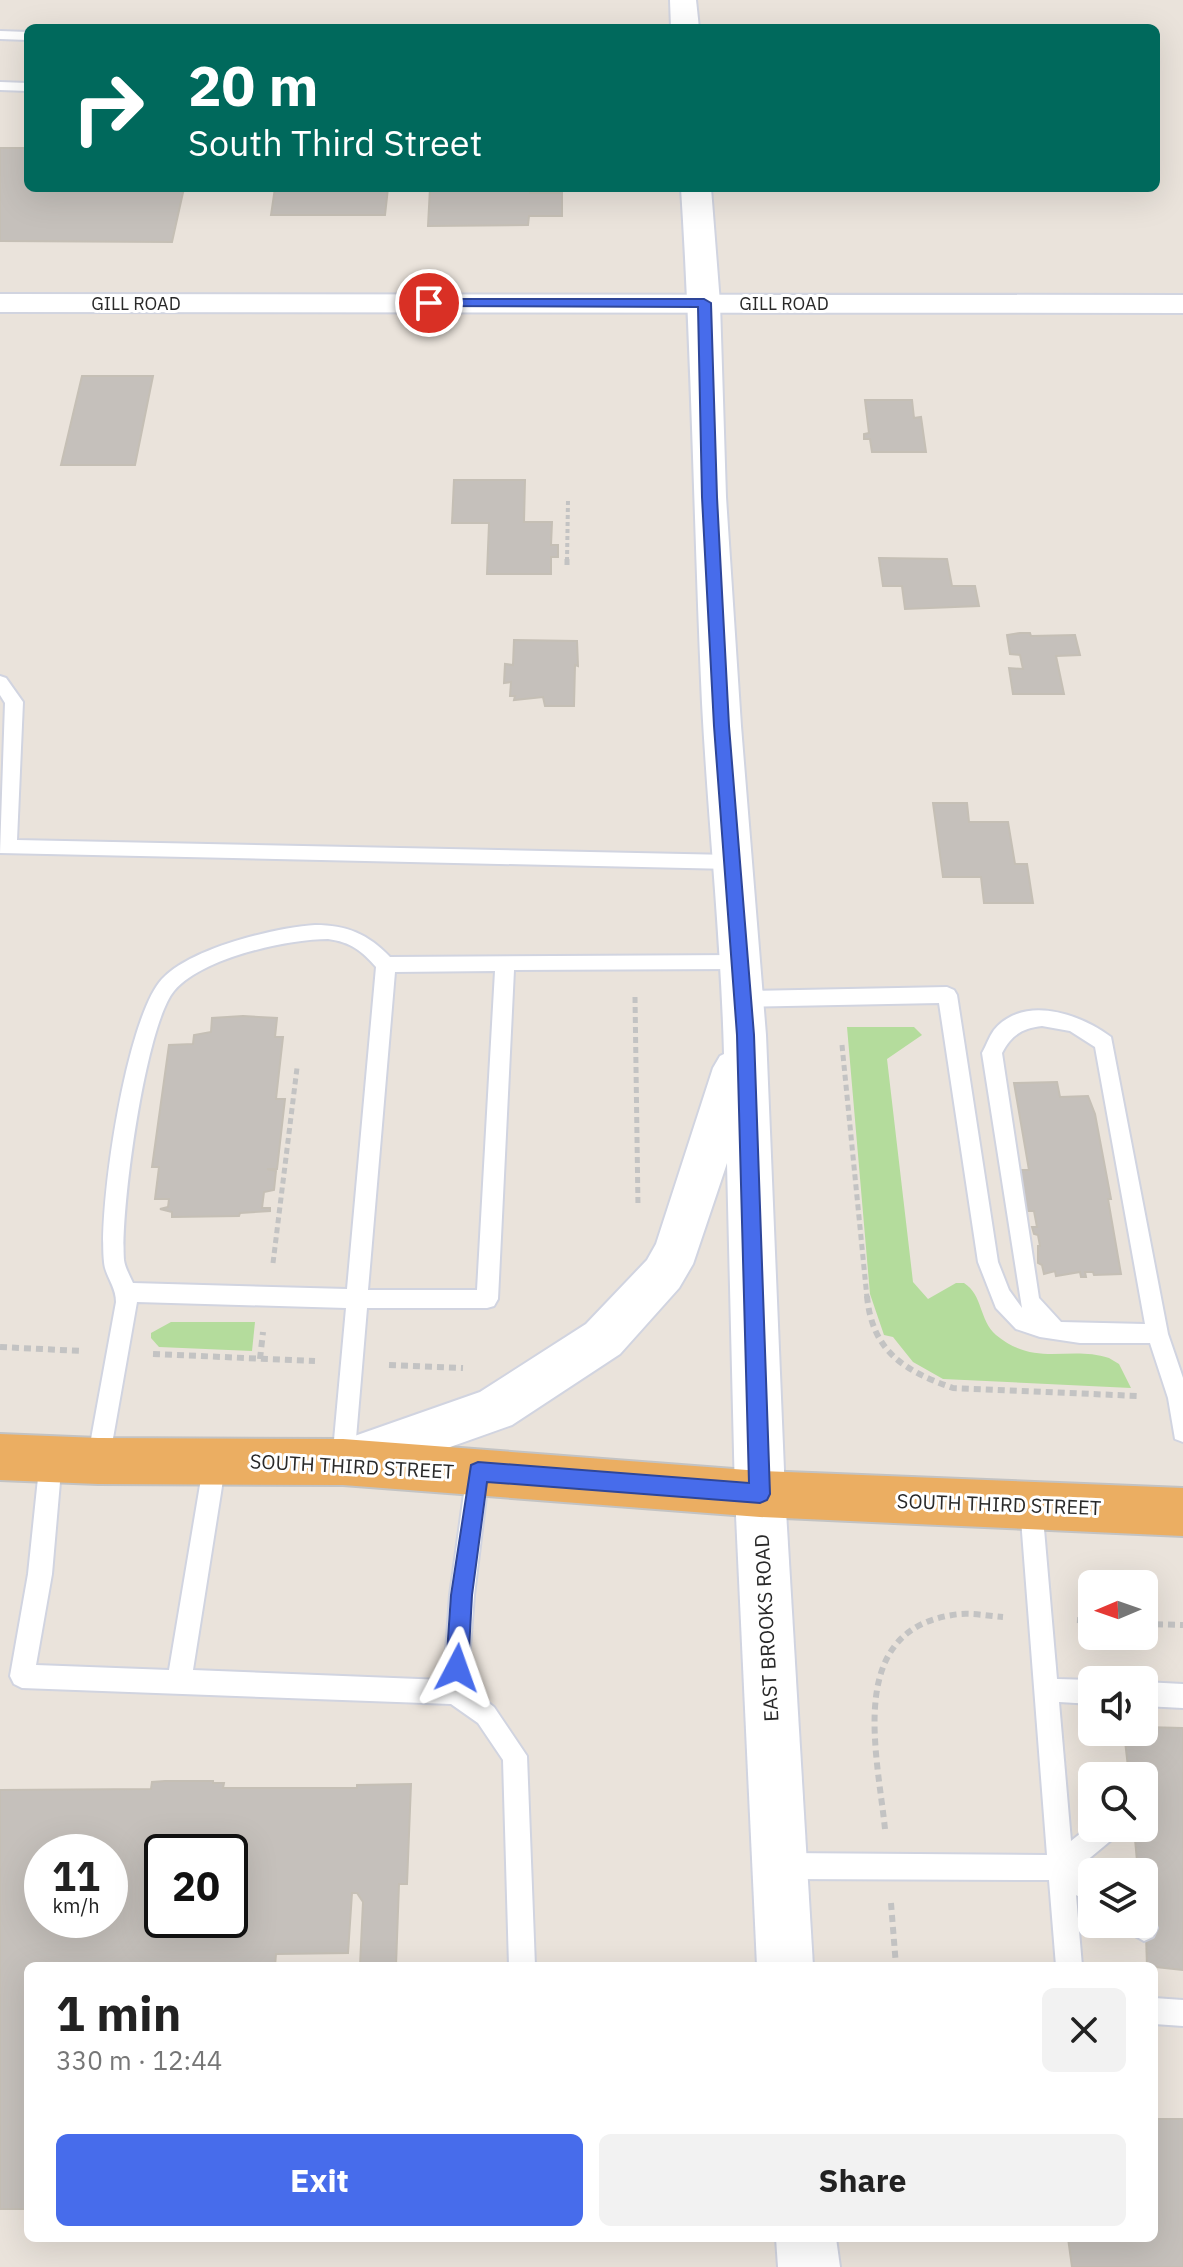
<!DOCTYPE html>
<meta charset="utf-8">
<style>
body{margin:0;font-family:"IBM Plex Sans",sans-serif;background:#f2f2f2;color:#222;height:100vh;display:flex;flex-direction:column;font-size:30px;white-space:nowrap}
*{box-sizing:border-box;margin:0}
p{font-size:26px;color:#767676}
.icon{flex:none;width:44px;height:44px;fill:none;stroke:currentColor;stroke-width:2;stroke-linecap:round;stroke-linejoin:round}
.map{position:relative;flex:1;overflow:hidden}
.side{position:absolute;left:24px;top:1962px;width:1134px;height:280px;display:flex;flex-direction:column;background:#fff;border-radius:12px;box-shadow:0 8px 32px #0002}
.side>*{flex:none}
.hud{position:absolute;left:24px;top:24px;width:1136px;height:168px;border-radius:12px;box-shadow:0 8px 32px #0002;background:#00695c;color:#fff;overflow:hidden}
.needle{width:52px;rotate:268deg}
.fabs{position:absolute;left:1078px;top:1570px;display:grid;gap:16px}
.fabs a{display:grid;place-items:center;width:80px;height:80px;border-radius:12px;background:#fff;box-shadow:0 8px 32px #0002;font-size:40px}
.speed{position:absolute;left:24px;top:1834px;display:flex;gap:16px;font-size:40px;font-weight:700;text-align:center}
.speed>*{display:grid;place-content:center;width:104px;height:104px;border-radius:50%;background:#fff;box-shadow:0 8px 32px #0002;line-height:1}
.speed small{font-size:20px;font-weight:400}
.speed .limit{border:4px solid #111;border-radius:12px;background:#fff;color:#111}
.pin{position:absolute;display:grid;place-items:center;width:68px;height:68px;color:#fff;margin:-34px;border:4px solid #fff;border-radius:50%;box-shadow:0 2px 8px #0007}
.me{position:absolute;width:88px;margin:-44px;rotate:4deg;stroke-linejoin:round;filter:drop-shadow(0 0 6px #0008)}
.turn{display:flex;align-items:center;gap:28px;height:168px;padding:0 32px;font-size:36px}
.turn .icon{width:104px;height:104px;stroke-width:2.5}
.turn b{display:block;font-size:56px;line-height:68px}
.round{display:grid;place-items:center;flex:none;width:84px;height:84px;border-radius:12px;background:#f2f2f2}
.headline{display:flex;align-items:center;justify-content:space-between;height:136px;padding:0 32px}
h1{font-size:48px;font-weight:700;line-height:60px}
.action{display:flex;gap:16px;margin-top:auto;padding:16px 32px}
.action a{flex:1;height:92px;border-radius:12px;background:#476ceb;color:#fff;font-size:32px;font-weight:700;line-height:92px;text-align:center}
.action a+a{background:#f2f2f2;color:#222}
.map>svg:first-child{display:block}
.green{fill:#b4dc9c}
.building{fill:#c5c0bb;stroke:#c5bfb5;stroke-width:2;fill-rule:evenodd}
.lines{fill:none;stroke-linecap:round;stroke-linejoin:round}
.service-casing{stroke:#d1d4e0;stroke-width:4}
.minor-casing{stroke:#d1d4e0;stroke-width:4}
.tertiary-casing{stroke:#d1d4e0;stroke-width:4}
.secondary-casing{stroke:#d1d4e0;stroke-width:4}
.trunk-casing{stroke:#c3c3c3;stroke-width:4}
.path-far2{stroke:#c3c3c3;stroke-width:4;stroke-dasharray:4 3;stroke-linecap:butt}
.path-far1{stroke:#c3c3c3;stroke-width:5;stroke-dasharray:6 4;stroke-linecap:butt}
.path{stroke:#c3c3c3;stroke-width:6;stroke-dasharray:7 5;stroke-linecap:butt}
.service{fill:#fff;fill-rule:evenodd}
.minor{fill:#fff;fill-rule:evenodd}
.tertiary{fill:#fff;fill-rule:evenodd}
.secondary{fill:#fff;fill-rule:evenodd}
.trunk{fill:#ebae62;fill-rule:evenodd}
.route{fill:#476ceb;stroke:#2e4699;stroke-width:2}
.labels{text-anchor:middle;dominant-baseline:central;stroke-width:6;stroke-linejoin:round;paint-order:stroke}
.far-street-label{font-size:18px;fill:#292929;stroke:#fff}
.street-label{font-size:20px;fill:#292929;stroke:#fff}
</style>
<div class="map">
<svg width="1183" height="2267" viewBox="0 0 1183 2267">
<rect width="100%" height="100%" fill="#eae3db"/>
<g class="green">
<path d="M847 1027H914L922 1035 887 1059 913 1282 928 1299 956 1283H964C983 1295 979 1320 996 1335 1036 1368 1068 1345 1109 1358L1119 1364 1131 1388 943 1379 913 1362 893 1337 884 1335 870 1294Z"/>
<polygon points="171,1322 255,1322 252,1351 159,1347 151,1338 151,1333"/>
</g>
<g class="building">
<polygon points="0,148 28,148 28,188 184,188 172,242 0,241"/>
<polygon points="275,188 388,188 385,215 271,215"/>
<polygon points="430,188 531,188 530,193 562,193 562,216 529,216 528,225 428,226"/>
<polygon points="82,376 153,376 135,465 61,465"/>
<polygon points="865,400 912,400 914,418 921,417 926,452 872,452 870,439 864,439 864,434 869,433"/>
<polygon points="454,480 525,480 524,522 552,522 551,545 558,545 558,557 551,557 551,574 487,574 489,523 452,523"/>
<polygon points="879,558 947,559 952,586 975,586 979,606 905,609 902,586 883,586"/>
<polygon points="1020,633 1030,633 1031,636 1075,635 1080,655 1056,656 1064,694 1013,694 1009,668 1023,669 1020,655 1010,654 1007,635"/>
<polygon points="514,640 577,641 578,666 575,665 574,706 545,706 543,697 514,700 515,696 510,696 511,682 504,683 505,664 513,665"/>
<polygon points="933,803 967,803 969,822 1008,822 1015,864 1027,864 1033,903 984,903 981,877 943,877"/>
<polygon points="243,1016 277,1018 275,1037 283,1037 276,1099 285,1099 277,1169 267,1169 276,1171 274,1190 264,1192 262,1208 270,1208 270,1211 240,1213 239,1216 172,1217 172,1212 160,1209 168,1207 169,1199 155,1199 159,1167 152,1167 169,1045 193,1044 194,1035 211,1032 212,1018"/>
<polygon points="1057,1082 1060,1097 1088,1096 1095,1114 1111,1199 1108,1199 1121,1274 1094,1275 1093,1272 1085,1272 1086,1277 1081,1277 1080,1272 1056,1276 1055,1271 1044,1274 1042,1265 1038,1263 1038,1246 1040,1246 1038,1235 1034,1234 1032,1227 1037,1227 1034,1211 1025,1211 1019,1170 1029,1170 1014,1083"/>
<polygon points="1144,1727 1183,1728 1183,1970 1147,1966 1144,1872 1138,1872 1134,1828 1144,1828 1144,1776 1129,1776 1124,1732 1144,1732"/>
<path d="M165 1781H213V1783H224L223 1788H357V1785L411 1784 407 1884H399L396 1966H360L363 1902 357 1893H352L348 1953 276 1954 275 1966H28V2209H0V1790L151 1789 152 1782ZM42 1852H110V1920H42ZM162 1852H230V1920H162Z"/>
<polygon points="1154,2119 1183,2119 1183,2267 1072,2267 1068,2238 1154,2238"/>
</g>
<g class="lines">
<g class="service-casing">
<g id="service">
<polygon points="0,31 28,32 28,40 0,39"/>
<polygon points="0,82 28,83 28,91 0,90"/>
<polygon points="0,676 6,678 23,702 17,840 731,855 740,862 731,869 0,853 5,703 0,695"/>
<path d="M315 925C347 925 368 934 390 957L738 955 745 957 747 962 745 967 738 969 514 970 498 1299 494 1306 487 1308H367L354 1462 351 1469 343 1472 335 1469 332 1462 346 1308 137 1302 109 1461 106 1468 98 1471 90 1468 87 1461 116 1302C116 1286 105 1276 104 1262 98 1207 126 1018 162 979 191 948 274 928 315 925ZM328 939C351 942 362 951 376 967L347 1289 133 1283C130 1276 125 1268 124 1260 120 1212 145 1026 174 991 202 958 287 939 328 939ZM495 971 477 1290H368L395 972Z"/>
<path d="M947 987 954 990 957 995 998 1262 1009 1290 1022 1308 982 1053C986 1046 989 1037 994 1030 1024 994 1080 1014 1111 1037L1168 1334 1183 1378V1442L1175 1439 1168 1398 1150 1343H1080L1040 1337 1016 1329 996 1308 978 1262 939 1003 743 1007 736 1004 733 999 736 994 743 991ZM1042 1026 1070 1031 1095 1047 1145 1324 1061 1322 1039 1298 1002 1053C1011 1035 1023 1028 1042 1026Z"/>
<polygon points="51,1449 59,1452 62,1459 52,1574 36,1665 169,1670 204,1461 207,1454 215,1451 223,1454 226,1461 193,1670 444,1680 450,1595 467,1472 470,1465 478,1462 486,1465 489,1472 474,1595 467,1686 494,1707 527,1756 535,1966 509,1966 503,1760 478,1723 451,1704 22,1688 14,1684 10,1676 28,1574 40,1459 43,1452"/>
<polygon points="1031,1495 1039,1498 1042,1506 1057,1679 1092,1680 1092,1704 1059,1702 1071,1841 1092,1824 1092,1828 1118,1828 1115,1837 1079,1867 1092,1876 1092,1904 1076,1895 1082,1966 1056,1966 1049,1880 782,1879 773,1875 769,1866 773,1857 782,1853 1047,1855 1020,1506 1023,1498"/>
<polygon points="1144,1682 1183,1684 1183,1708 1144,1706"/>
<polygon points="1144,1913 1153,1919 1157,1928 1153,1937 1144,1941 1130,1933 1126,1924 1144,1924"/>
<polygon points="1154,1998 1183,2000 1183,2026 1154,2024"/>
</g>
</g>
<g class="minor-casing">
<polygon id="minor" points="0,294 1183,295 1183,313 0,312"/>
</g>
<g class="tertiary-casing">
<g id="tertiary">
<polygon points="760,1471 777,1478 785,1494 813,1966 757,1966 735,1494 743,1478"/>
<polygon points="776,2238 836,2238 840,2267 778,2267"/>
</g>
</g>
<g class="secondary-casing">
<g id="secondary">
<polygon points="670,0 696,0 699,28 671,28"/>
<path d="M681 188H711L720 303 726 497 741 726 766 1035 785 1494 777 1510 760 1517 743 1510 735 1494 727 1163 693 1264 679 1288 620 1354 512 1425 343 1485 326 1478 319 1462 326 1446 480 1392 586 1324 647 1260 656 1244 713 1068 720 1056 724 1054C721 937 708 820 702 703 694 531 692 359 681 188Z"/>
</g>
</g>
<g class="trunk-casing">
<polygon id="trunk" points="0,1434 98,1438 343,1439 760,1471 1183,1488 1183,1536 760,1517 343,1485 98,1484 0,1480"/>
</g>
<polyline class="path-far2" points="567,561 568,500"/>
<g class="path-far1">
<polyline points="567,565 567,559"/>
<polyline points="635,997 638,1207"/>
<polyline points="842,1045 867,1298"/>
<polyline points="273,1263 297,1068"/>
</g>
<g class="path">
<path d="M867 1296C872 1351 904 1371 953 1388L1138 1396"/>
<polyline points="0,1347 83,1351"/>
<polyline points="153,1354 315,1361"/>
<polyline points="260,1359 263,1332"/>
<polyline points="389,1365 463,1368"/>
<polyline points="1077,1620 1092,1621"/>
<polyline points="1144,1624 1183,1625"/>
<path d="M885 1829C877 1751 844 1626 960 1614 974 1613 989 1616 1003 1617"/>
<polyline points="891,1903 896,1966"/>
</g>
<use href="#service" class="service"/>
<use href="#minor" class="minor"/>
<use href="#tertiary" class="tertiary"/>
<use href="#secondary" class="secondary"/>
<use href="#trunk" class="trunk"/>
</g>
<polygon class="route" points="429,299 704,299 711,303 717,497 729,726 754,1035 770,1494 767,1500 760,1503 487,1482 472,1595 468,1668 465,1675 457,1678 449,1675 446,1668 451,1595 471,1465 478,1462 749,1483 737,1035 714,726 702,497 698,307 424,306 422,303"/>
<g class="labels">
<g class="far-street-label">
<text x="136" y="303">GILL ROAD</text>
<text x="784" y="303">GILL ROAD</text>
</g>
<g class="street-label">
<text transform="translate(352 1466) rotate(3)">SOUTH THIRD STREET</text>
<text transform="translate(999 1504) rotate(2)">SOUTH THIRD STREET</text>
<text transform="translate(766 1628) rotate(-93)">EAST BROOKS ROAD</text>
</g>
</g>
</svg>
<div class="fabs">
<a><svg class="needle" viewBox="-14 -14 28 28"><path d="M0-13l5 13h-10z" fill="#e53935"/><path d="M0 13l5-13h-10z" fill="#767676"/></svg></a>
<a><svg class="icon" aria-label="sound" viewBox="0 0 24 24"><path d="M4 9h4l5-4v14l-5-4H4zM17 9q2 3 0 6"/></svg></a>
<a><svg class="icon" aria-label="search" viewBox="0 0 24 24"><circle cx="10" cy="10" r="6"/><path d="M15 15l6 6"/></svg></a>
<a><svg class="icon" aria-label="layers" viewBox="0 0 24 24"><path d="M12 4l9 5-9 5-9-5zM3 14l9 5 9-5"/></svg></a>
</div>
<div class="speed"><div>11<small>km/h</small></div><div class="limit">20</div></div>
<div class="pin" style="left:429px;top:303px;background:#d93025"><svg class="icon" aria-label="arrive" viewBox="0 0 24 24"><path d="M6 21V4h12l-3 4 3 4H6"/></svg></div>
<svg class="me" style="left:457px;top:1668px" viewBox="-20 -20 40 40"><path d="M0-17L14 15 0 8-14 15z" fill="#476ceb" stroke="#fff" stroke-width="4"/></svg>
<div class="hud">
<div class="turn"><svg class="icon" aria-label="right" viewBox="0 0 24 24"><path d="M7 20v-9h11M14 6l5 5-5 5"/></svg><div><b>20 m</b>South Third Street</div></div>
</div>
<section class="side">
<div class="headline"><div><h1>1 min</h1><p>330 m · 12:44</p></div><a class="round"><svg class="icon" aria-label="close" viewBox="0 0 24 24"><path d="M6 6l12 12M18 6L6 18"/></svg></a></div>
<div class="action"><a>Exit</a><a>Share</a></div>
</section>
</div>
